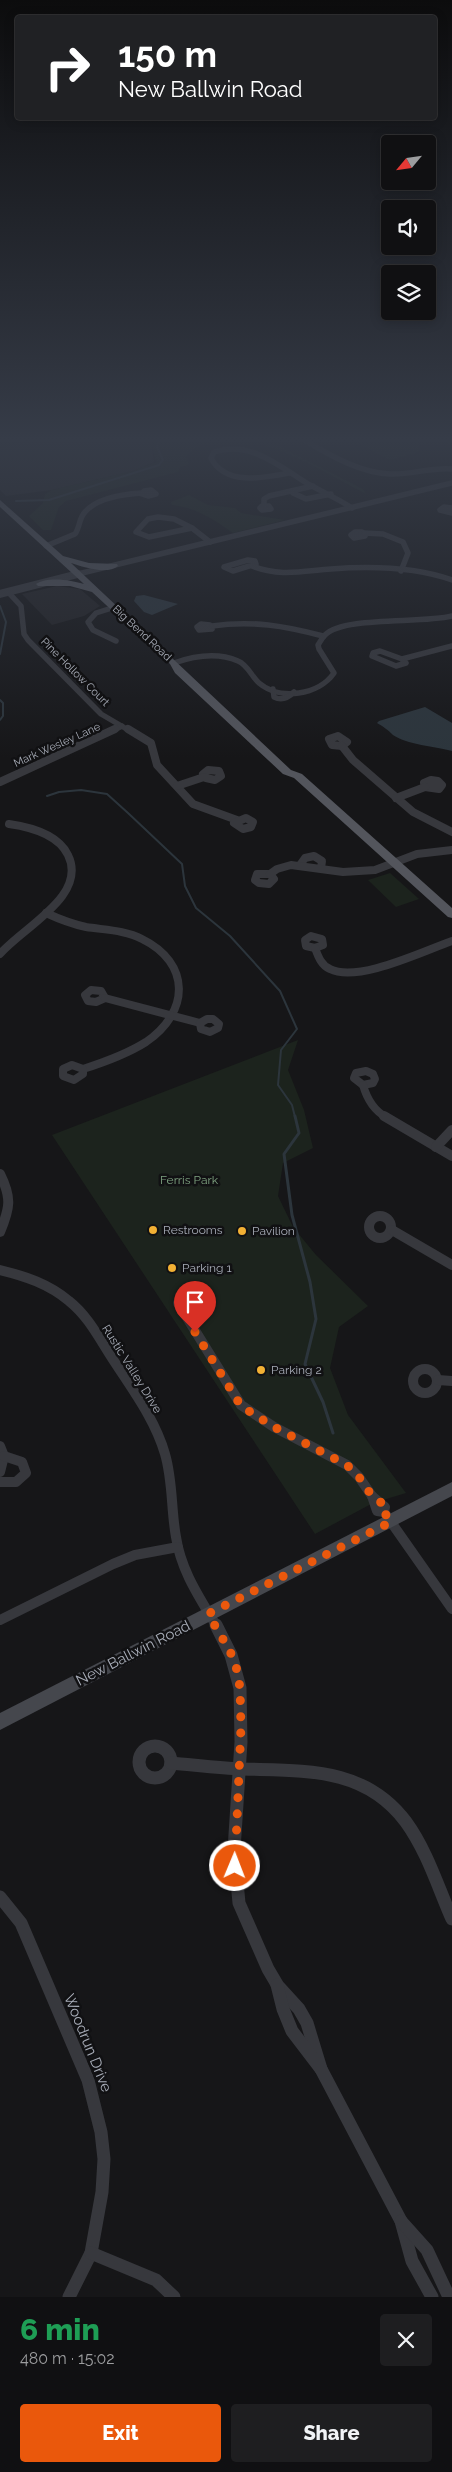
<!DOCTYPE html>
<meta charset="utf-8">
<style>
body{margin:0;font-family:Raleway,sans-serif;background:#1e1e20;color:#f1f3f6;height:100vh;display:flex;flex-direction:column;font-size:19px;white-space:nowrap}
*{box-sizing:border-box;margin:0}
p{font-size:16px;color:#9c9d9f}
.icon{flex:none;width:28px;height:28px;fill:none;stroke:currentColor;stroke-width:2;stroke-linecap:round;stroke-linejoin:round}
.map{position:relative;height:2297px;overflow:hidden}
.sheet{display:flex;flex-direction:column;background:#101012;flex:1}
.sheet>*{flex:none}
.hud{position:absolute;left:15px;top:15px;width:422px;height:105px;border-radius:5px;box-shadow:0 2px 12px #0003,0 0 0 1px #303032;background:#202124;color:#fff;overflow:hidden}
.needle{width:32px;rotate:241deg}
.tools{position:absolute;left:381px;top:135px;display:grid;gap:10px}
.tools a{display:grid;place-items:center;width:55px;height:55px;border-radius:5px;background:#101012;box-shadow:0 2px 12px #0003,0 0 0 1px #303032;font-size:25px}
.pin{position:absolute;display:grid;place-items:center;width:42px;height:42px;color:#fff;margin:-51px -21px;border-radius:50% 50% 50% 0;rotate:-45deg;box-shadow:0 0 5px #0007}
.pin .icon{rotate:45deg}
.me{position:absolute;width:55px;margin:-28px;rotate:1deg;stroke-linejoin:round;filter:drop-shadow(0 0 4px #0008)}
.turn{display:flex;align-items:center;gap:18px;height:105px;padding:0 20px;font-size:22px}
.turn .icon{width:65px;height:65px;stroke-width:2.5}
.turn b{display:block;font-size:35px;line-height:42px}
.round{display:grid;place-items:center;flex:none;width:52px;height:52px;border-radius:5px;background:#1e1e20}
.head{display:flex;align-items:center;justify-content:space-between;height:85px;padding:0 20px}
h1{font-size:30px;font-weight:800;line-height:38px;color:#1e9e55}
.cta{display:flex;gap:10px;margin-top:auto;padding:10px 20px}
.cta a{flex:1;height:58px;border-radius:5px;background:#ea580c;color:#fff;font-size:20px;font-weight:800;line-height:58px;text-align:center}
.cta a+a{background:#1e1e20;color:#f1f3f6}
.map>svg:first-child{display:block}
.built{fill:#222225}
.green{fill:#1c231d}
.water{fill:#2c353c}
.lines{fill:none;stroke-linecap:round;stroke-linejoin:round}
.stream-far1{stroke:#2c353c;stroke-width:2}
.stream{stroke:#2c353c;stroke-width:3}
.minor-far3{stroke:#37383d;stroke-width:5.5}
.minor-far2{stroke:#37383d;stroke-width:8}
.minor-far1{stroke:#37383d;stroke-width:10}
.minor{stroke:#37383d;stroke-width:13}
.tertiary{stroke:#37383d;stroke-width:8}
.secondary{fill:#45474d;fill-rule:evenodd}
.primary{fill:#53555c;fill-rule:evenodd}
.route{stroke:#ea580c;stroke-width:9;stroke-dasharray:0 16.2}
.poi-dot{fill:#f2b134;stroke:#111113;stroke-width:2}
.labels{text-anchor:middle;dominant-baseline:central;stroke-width:5;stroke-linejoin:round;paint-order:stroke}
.far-street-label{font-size:11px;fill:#a8adb8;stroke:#111113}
.park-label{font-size:12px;fill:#7fa381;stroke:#111113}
.poi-label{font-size:12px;fill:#a8adb8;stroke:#111113;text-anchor:start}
.street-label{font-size:12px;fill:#a8adb8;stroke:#111113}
.near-street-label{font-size:15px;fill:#a8adb8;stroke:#111113}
</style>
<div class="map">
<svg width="452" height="2297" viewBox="0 0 452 2297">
<rect width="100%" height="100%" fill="#161618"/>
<g class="built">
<polygon points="41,436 158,436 151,440 154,462 133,471 52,490 6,496 0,490 0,448"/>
<polygon points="57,586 80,589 100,606 84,616 52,625 22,594"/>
</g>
<g class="green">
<polygon points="5,436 41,436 0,448 0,439"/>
<path d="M152 436H259L363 489 366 494C324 473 225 407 186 457L189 465 180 467 178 472 66 501 59 507 51 530H43L29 516 43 503 45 494 52 490 133 471 156 462 150 437Z"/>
<polygon points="352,436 452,436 452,444 432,441 418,446 419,452 390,460 351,440"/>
<path d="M189 495 208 505 235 508 241 513 285 520 233 533C213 519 197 508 172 505L171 502Z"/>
<polygon points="390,873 419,899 396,907 368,880"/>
<polygon points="298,1040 288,1070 304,1110 313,1148 283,1163 278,1196 293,1227 316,1255 368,1306 339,1327 330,1368 348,1415 406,1493 373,1503 315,1534 52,1135"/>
</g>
<g class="water">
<polygon points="144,595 178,604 152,615 144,612 134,601 136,596"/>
<path d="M425 707 452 723V751C437 747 405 744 393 735 388 730 384 727 377 723L379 721Z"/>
</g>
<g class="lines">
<g class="stream-far1">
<polyline points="16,501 49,500 159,465 163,460 157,447 158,436"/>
<polyline points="0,606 6,622 0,654"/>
<polyline points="0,700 3,703 3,716 0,720"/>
<polyline points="47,796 59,792 81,790 107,794 128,813 182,864 185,886 196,908 230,936 280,991 297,1029 281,1050 278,1085 292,1105 295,1117"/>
</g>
<polyline class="stream" points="295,1116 299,1133 284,1154 292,1215 310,1282 316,1319 305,1364 323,1402 333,1433"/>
<g class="minor-far3">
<path d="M297 436C325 452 357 473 390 474 411 475 431 467 452 469"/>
<path d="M289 473C264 478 225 486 211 458L214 452C250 440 279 466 308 484 323 492 338 499 352 508"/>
<polygon points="151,490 156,494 148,496 142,494 144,491"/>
<polyline points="293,493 306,499 331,494"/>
<polygon points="262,506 269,506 271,509 262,510 260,508"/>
<polyline points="264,506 264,499 269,496 313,486"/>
<polyline points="452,508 444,507 440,510 452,513"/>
<polygon points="158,517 174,519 192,528 149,537 136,532 148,519"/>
<polyline points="192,528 210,542"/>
<polygon points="355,532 362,532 365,536 354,538 351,535"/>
<polyline points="364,533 383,534 403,542 408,553 401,571"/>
<path d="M46 546 75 534C80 527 79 518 85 512 97 498 125 494 142 493"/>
<polygon points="248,560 255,561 256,564 233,571 224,567"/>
<path d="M252 566C279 577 303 571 331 569 370 566 415 567 452 580"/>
<polyline points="78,574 452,483"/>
<polyline points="8,592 21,606 24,634 28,640 101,714 130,731"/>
<polyline points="115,607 96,613 88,622 93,630 116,641"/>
<polygon points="201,624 210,625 212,629 199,630 197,627"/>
<path d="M212 626C252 620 285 626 323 636"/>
<polygon points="380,651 402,659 406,663 396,666 372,656 373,653"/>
<polyline points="402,659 452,646"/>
<path d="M174 663C194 656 217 652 238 661 248 665 251 676 259 683 280 701 319 695 334 673L319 649 318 645C320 642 322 638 325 635 344 616 422 624 452 616"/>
<path d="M273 689 274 697C282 701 288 698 294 692"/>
<polyline points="112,731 122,726"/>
</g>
<g class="minor-far2">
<polyline points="128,729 151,743 157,765 193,804 237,820"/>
<polygon points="338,736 347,742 342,746 332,745 329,739"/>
<polyline points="342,746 353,760 413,812 452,832"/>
<polygon points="208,770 219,771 221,776 215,780 206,778 203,774"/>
<polygon points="431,780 438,781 442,785 439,789 425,787 424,783"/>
<polyline points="0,782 115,729"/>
<polyline points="177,786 204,777"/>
<polyline points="396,798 425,787"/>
<polygon points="246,818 253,822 251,827 243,829 234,823"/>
<polyline points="300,865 305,858 314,856 322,861 321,868"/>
<polygon points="257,874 270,874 274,879 269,884 259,883 255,880"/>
<polyline points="270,874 277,869 291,865 343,872 375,870 417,854 452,850"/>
<path d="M46 913C59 919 72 924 86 927 105 930 125 930 142 939 191 963 190 1012 146 1042 127 1054 105 1062 83 1069"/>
<polygon points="311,936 322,939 323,945 315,948 306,946 305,940"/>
<path d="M315 948C318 956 321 965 330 969 358 983 423 951 452 941"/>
<path d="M0 954C23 927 88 896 68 855 58 834 30 827 9 824"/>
<polygon points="91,990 101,991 105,998 96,1002 88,1001 85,995"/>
<polyline points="105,998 200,1023"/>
<polygon points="207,1019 213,1019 219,1024 218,1028 210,1032 201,1029 200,1023"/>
<polygon points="72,1065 83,1069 83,1074 74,1080 63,1076 63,1069"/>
<polygon points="366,1071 373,1074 375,1079 373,1083 363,1085 354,1078 356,1073"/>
<path d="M363 1085C367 1099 373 1110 386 1117"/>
</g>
<g class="minor-far1">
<polyline points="384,1116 452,1156"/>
<polyline points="436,1147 452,1130"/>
<path d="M0 1174C12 1198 10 1208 0 1232"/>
<circle cx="380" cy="1227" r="11"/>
<polyline points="392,1230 452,1265"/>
<path d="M0 1270C25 1276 49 1284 69 1301 88 1316 99 1338 112 1358 132 1389 155 1419 165 1454 173 1481 171 1510 176 1537 181 1571 200 1598 217 1627"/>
<polyline points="178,1303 241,1405 274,1427 347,1465 359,1477 372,1496 377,1511 384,1512"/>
<circle cx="425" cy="1381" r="12"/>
<polyline points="438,1380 452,1381"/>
<polyline points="0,1446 4,1456 0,1472"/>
<polyline points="0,1482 16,1482 26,1473 22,1462 4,1456"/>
<polyline points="372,1496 385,1507 384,1512 452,1609"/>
<polyline points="0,1620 113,1564 135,1555 178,1547"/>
</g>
<g class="minor">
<polyline points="216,1625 231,1655 240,1688 241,1742 234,1850 239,1903 268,1969 278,1986 299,2009 307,2023 321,2069"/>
<circle cx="155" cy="1762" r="16"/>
<path d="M171 1763C195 1765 219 1768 243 1769 306 1771 365 1767 406 1822 427 1851 438 1887 452 1919"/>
<polyline points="0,1897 21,1923 88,2080 101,2132 104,2159 102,2192 91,2253 69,2297"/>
<polyline points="277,1985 283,2009 292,2031 321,2069 401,2221 412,2261 432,2297"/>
<polyline points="401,2221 427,2250 449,2297"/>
<polyline points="91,2253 156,2280 174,2297"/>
</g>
<polyline class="tertiary" points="0,594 78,574"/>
<polygon class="secondary" points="452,1482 452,1496 0,1730 0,1713"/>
<path class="primary" d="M0 500 63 556 89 563 117 564 118 566C107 575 83 567 71 563L291 770 302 774 452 908V918L448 917 294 778 283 774 175 673 170 664 92 592 70 586H38L36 584C47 576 72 580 84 584L0 507Z"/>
</g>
<linearGradient id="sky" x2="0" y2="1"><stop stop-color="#0c0c0d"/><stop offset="0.58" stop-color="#363c48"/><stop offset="1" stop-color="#363c48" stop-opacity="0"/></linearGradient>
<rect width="452" height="758" fill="url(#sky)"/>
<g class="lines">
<polyline class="route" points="195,1332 241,1406 274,1427 347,1465 359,1477 372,1496 386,1506 384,1512 391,1522 208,1614 230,1651 237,1670 240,1688 241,1727 235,1866"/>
</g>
<g class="poi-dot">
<circle cx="153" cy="1230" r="5"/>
<circle cx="242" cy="1231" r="5"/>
<circle cx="172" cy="1268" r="5"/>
<circle cx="261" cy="1370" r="5"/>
</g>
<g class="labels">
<g class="far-street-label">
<text transform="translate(142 633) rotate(43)">Big Bend Road</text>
<text transform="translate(75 672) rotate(45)">Pine Hollow Court</text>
<text transform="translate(57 745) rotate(-24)">Mark Wesley Lane</text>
</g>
<g class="park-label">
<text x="189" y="1180">Ferris Park</text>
</g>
<g class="poi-label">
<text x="163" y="1230">Restrooms</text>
<text x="252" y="1231">Pavilion</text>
<text x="182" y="1268">Parking 1</text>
<text x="271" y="1370">Parking 2</text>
</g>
<g class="street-label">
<text transform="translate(132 1369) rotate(58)">Rustic Valley Drive</text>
</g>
<g class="near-street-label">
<text transform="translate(133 1653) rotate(-27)">New Ballwin Road</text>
<text transform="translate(88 2043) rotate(68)">Woodrun Drive</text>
</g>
</g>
</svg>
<div class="tools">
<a><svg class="needle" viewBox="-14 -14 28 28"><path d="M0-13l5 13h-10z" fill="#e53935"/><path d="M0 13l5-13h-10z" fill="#9c9d9f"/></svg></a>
<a><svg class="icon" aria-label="sound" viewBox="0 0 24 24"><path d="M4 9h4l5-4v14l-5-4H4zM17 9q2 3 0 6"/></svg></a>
<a><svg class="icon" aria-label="layers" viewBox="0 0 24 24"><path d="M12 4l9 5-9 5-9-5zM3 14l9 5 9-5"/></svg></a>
</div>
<div class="pin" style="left:195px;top:1332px;background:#d93025"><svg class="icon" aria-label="arrive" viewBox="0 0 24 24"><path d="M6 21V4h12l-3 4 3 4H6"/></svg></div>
<svg class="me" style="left:235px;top:1866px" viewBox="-20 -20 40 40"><circle r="17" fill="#ea580c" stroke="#fff" stroke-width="3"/><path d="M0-11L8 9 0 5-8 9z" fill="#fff"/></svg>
<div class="hud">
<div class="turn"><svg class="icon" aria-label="right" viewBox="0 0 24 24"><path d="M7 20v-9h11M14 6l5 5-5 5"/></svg><div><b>150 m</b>New Ballwin Road</div></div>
</div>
</div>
<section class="sheet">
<div class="head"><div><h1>6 min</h1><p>480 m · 15:02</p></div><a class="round"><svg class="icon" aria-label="close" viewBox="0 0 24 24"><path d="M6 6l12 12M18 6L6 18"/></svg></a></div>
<div class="cta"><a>Exit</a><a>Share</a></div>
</section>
